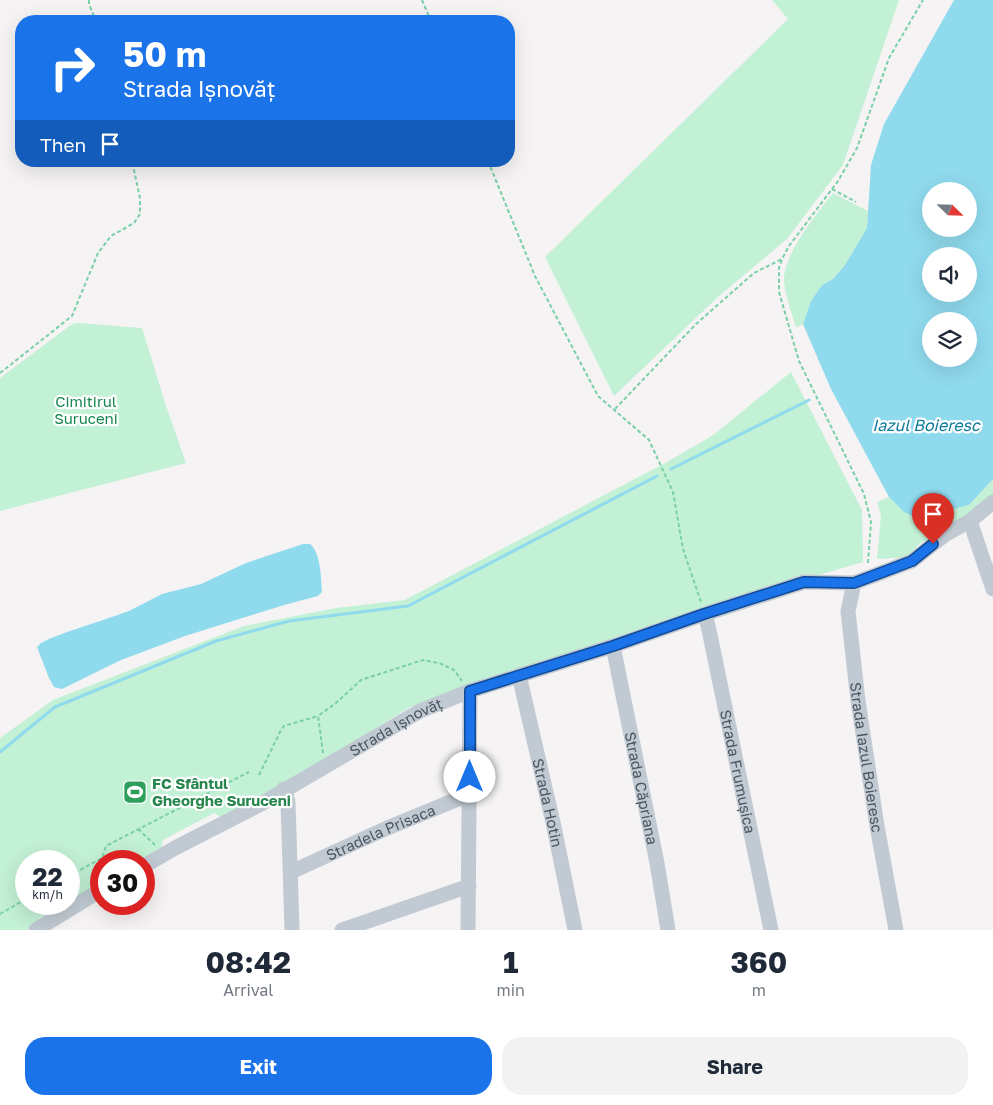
<!DOCTYPE html>
<meta charset="utf-8">
<style>
body{margin:0;font-family:"Golos Text",sans-serif;background:#f2f2f3;color:#1f2937;height:100vh;display:flex;flex-direction:column;font-size:19px;white-space:nowrap}
*{box-sizing:border-box;margin:0}
p{font-size:16px;color:#747a83}
.icon{flex:none;width:28px;height:28px;fill:none;stroke:currentColor;stroke-width:2;stroke-linecap:round;stroke-linejoin:round}
.map{position:relative;height:930px;overflow:hidden}
.drawer{display:flex;flex-direction:column;background:#fff;flex:1}
.drawer>*{flex:none}
.guide{position:absolute;left:15px;top:15px;width:500px;height:152px;border-radius:20px;box-shadow:0 5px 20px #0002;background:#1a73e8;color:#fff;overflow:hidden}
.needle{width:32px;rotate:113deg}
.fabs{position:absolute;left:922px;top:182px;display:grid;gap:10px}
.fabs a{display:grid;place-items:center;width:55px;height:55px;border-radius:50%;background:#fff;box-shadow:0 5px 20px #0002;font-size:25px}
.speed{position:absolute;left:15px;top:850px;display:flex;gap:10px;font-size:25px;font-weight:700;text-align:center}
.speed>*{display:grid;place-content:center;width:65px;height:65px;border-radius:50%;background:#fff;box-shadow:0 5px 20px #0002;line-height:1}
.speed small{font-size:12px;font-weight:400}
.speed .limit{border:8px solid #d22;background:#fff;color:#111}
.pin{position:absolute;display:grid;place-items:center;width:42px;height:42px;color:#fff;margin:-51px -21px;border-radius:50% 50% 50% 0;rotate:-45deg;box-shadow:0 0 5px #0007}
.pin .icon{rotate:45deg}
.me{position:absolute;width:55px;margin:-28px;rotate:0deg;stroke-linejoin:round;filter:drop-shadow(0 0 4px #0008)}
.turn{display:flex;align-items:center;gap:18px;height:105px;padding:0 25px;font-size:22px}
.turn .icon{width:65px;height:65px;stroke-width:2.5}
.turn b{display:block;font-size:35px;line-height:42px}
.then{display:flex;align-items:center;height:48px;padding:0 25px;background:#0003;gap:10px;font-size:19px}
.eta{display:flex;justify-content:space-evenly;align-items:center;height:85px;text-align:center}
.eta b{font-size:30px;font-weight:700;line-height:35px}
.button{display:flex;gap:10px;margin-top:auto;padding:10px 25px}
.button a{flex:1;height:58px;border-radius:20px;background:#1a73e8;color:#fff;font-size:20px;font-weight:700;line-height:58px;text-align:center}
.button a+a{background:#f2f2f3;color:#1f2937}
.map>svg:first-child{display:block}
.green{fill:#c3f1d5}
.water{fill:#90daee;fill-rule:evenodd}
.lines{fill:none;stroke-linecap:round;stroke-linejoin:round}
.stream{stroke:#90daee;stroke-width:3}
.path{stroke:#7ad0a6;stroke-width:2;stroke-dasharray:4 2.5;stroke-linecap:butt}
.minor{stroke:#c1cad2;stroke-width:15}
.route-casing{stroke:#114b97;stroke-width:12}
.route{stroke:#1a73e8;stroke-width:9}
.labels{text-anchor:middle;dominant-baseline:central;stroke-width:4.5;stroke-linejoin:round;paint-order:stroke}
.park-label{font-size:15px;fill:#17864f;stroke:#fff}
.street-label{font-size:15px;fill:#4a5661;stroke:#fff}
.leisure-label{font-size:15px;font-weight:bold;fill:#27864d;stroke:#fff;text-anchor:start}
.water-label{font-size:16px;font-style:italic;fill:#0c7c9b;stroke:#fff}
</style>
<div class="map">
<svg width="993" height="930" viewBox="0 0 993 930">
<rect width="100%" height="100%" fill="#f5f3f3"/>
<g class="green">
<polygon points="772,0 899,0 843,165 787,239 719,296 614,396 545,257 788,19"/>
<path d="M833 193 868 211 867 228 845 265 833 279 822 285 811 301 803 324 796 327C792 314 785 295 784 281 783 254 817 214 833 193Z"/>
<polygon points="79,323 142,328 166,406 186,463 0,511 0,378 72,324"/>
<polygon points="791,372 862,510 863,562 712,606 519,669 410,707 305,772 224,819 214,813 163,840 161,848 139,861 101,861 101,883 69,901 69,861 26,861 26,904 64,904 38,919 39,922 26,930 0,930 0,738 53,700 244,626 336,608 405,600 667,462 712,436"/>
<polygon points="993,479 993,496 963,521 919,544 908,557 877,559 881,516 877,502 889,497 904,512 969,505"/>
</g>
<g class="water">
<path d="M954 0H993V479L969 505 917 518 904 512 889 497 831 389 803 324 811 301 822 285 833 279 845 265 867 228 871 165 884 124ZM931 191H969V229H931ZM931 256H969V294H931ZM931 321H969V359H931Z"/>
<path d="M303 544H310C321 553 321 578 322 592L318 596 284 605 185 636 121 660 62 689 54 687 49 678 37 647 41 643 49 639 67 632 109 618 129 611 162 594 201 584 246 563Z"/>
</g>
<g class="lines">
<g class="stream">
<polyline points="671,469 809,400"/>
<polyline points="0,752 55,707 216,641 289,621 408,606 657,476"/>
</g>
<g class="path">
<polyline points="89,0 89,4 96,21"/>
<polyline points="422,0 431,21"/>
<polyline points="488,161 535,276 598,396 649,440 673,492 683,549 701,602"/>
<polyline points="832,189 856,202"/>
<polyline points="0,373 72,316 98,253 111,236 134,223 140,214 140,198 132,161"/>
<polyline points="615,409 696,324 754,273 782,259"/>
<polyline points="868,563 871,522 864,494 799,361 779,292 779,268 782,259 789,246 838,181 857,148 889,58 923,0"/>
<polyline points="323,753 318,716 336,703 361,680 423,660 439,663 454,670 462,681"/>
<polyline points="259,775 281,730 284,726 318,716"/>
<polyline points="138,829 155,845"/>
<polyline points="69,876 102,858 106,846 249,772"/>
<polyline points="0,914 26,899"/>
</g>
<g class="minor">
<polyline points="970,521 993,589"/>
<path id="s1" d="M854 583 848 611 858 701 877 826 896 930"/>
<path id="s2" d="M705 614 709 630 771 930"/>
<path id="s3" d="M613 646 657 863 668 930"/>
<path id="s4" d="M519 675 554 827 575 930"/>
<polyline points="284,789 288,802 292,930"/>
<path id="s5" d="M144 866 175 848 261 804 420 711 470 691 613 646 705 614 804 582 854 583 912 561 946 534 970 521 993 502"/>
<path id="s6" d="M291 872 385 829 470 794"/>
<polyline points="36,930 101,890"/>
<polyline points="342,930 469,886"/>
<polyline points="468,930 470,691"/>
</g>
</g>
<g class="lines">
<g class="route-casing">
<polyline id="route" points="470,777 470,691 613,646 704,614 804,582 854,583 912,561 933,544"/>
</g>
<use href="#route" class="route"/>
</g>
<defs>
<g id="stadium-square" transform="scale(1.25)"><rect x="-9" y="-9" width="18" height="18" rx="4" fill="#2e9e5b" stroke="#fff"/><path d="M0-5a6.5 5 0 1 0 0 10a6.5 5 0 1 0 0-10ZM-3.5-1.8h7v3.6h-7Z" fill="#fff"/></g>
</defs>
<g fill-rule="evenodd">
<use href="#stadium-square" x="135" y="792"/>
</g>
<g class="labels">
<g class="park-label">
<text x="86" y="401">Cimitirul<tspan x="86" dy="17">Suruceni</tspan></text>
</g>
<g class="street-label">
<text stroke="none"><textPath href="#s5" startOffset="288">Strada Ișnovăț</textPath></text>
<text stroke="none"><textPath href="#s1" startOffset="176">Strada Iazul Boieresc</textPath></text>
<text stroke="none"><textPath href="#s2" startOffset="161">Strada Frumușica</textPath></text>
<text stroke="none"><textPath href="#s3" startOffset="145">Strada Căpriana</textPath></text>
<text stroke="none"><textPath href="#s4" startOffset="131">Strada Hotin</textPath></text>
<text stroke="none"><textPath href="#s6" startOffset="98">Stradela Prisaca</textPath></text>
</g>
<g class="leisure-label">
<text x="152" y="783">FC Sfântul<tspan x="152" dy="17">Gheorghe Suruceni</tspan></text>
</g>
<g class="water-label">
<text x="926" y="425">Iazul Boieresc</text>
</g>
</g>
</svg>
<div class="fabs">
<a><svg class="needle" viewBox="-14 -14 28 28"><path d="M0-13l5 13h-10z" fill="#e53935"/><path d="M0 13l5-13h-10z" fill="#747a83"/></svg></a>
<a><svg class="icon" aria-label="sound" viewBox="0 0 24 24"><path d="M4 9h4l5-4v14l-5-4H4zM17 9q2 3 0 6"/></svg></a>
<a><svg class="icon" aria-label="layers" viewBox="0 0 24 24"><path d="M12 4l9 5-9 5-9-5zM3 14l9 5 9-5"/></svg></a>
</div>
<div class="speed"><div>22<small>km/h</small></div><div class="limit">30</div></div>
<div class="pin" style="left:933px;top:544px;background:#d93025"><svg class="icon" aria-label="arrive" viewBox="0 0 24 24"><path d="M6 21V4h12l-3 4 3 4H6"/></svg></div>
<svg class="me" style="left:470px;top:777px" viewBox="-20 -20 40 40"><circle r="19" fill="#fff"/><path d="M0-13L10 11 0 6-10 11z" fill="#1a73e8"/></svg>
<div class="guide">
<div class="turn"><svg class="icon" aria-label="right" viewBox="0 0 24 24"><path d="M7 20v-9h11M14 6l5 5-5 5"/></svg><div><b>50 m</b>Strada Ișnovăț</div></div>
<div class="then">Then<svg class="icon" aria-label="arrive" viewBox="0 0 24 24"><path d="M6 21V4h12l-3 4 3 4H6"/></svg></div>
</div>
</div>
<section class="drawer">
<div class="eta">
<div><b>08:42</b><p>Arrival</p></div>
<div><b>1</b><p>min</p></div>
<div><b>360</b><p>m</p></div>
</div>
<div class="button"><a>Exit</a><a>Share</a></div>
</section>
